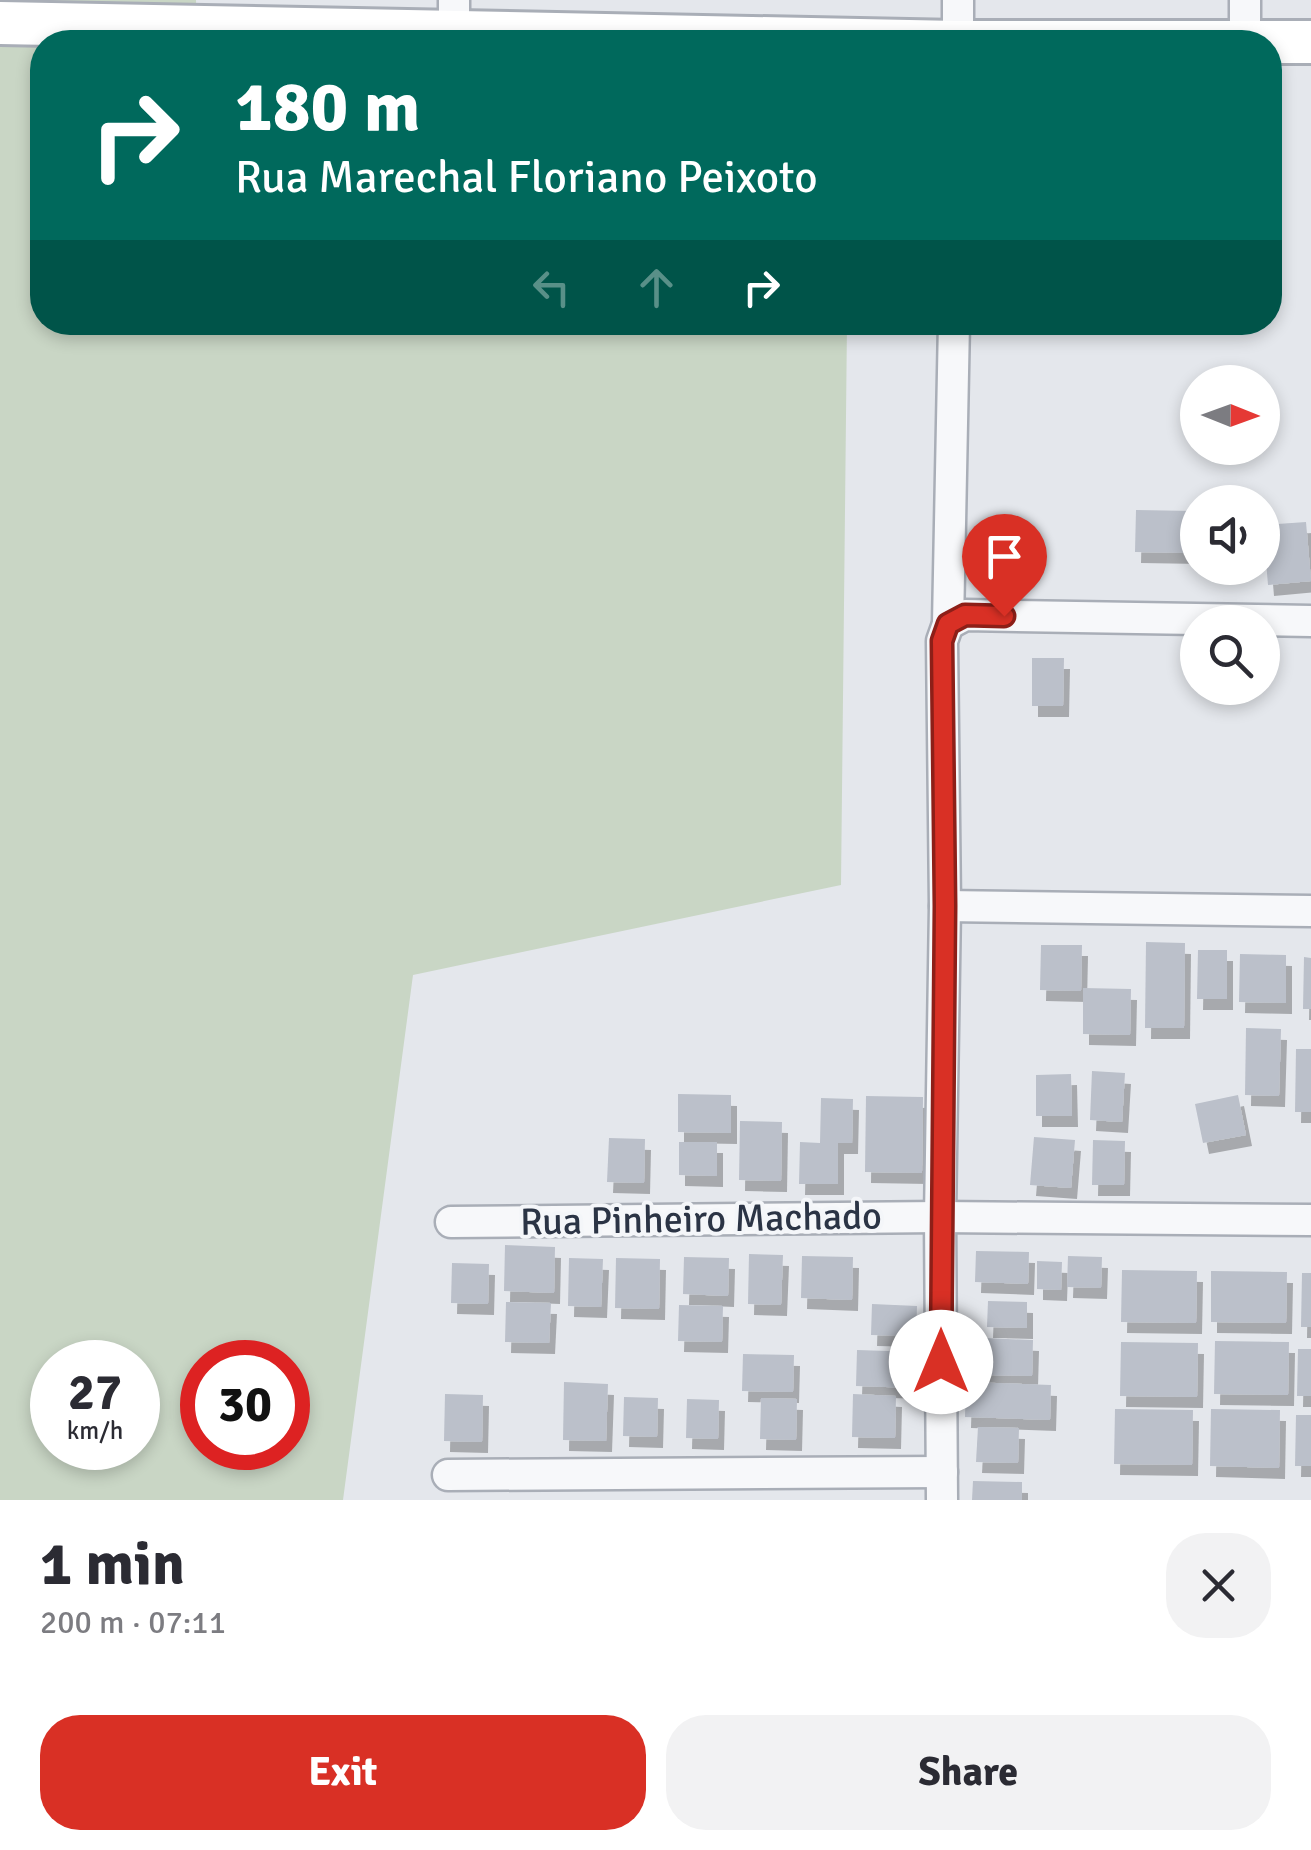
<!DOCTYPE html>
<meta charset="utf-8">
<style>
body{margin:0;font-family:Signika,sans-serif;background:#f2f2f3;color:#2b2b33;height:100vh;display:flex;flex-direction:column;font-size:38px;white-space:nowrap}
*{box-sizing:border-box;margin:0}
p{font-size:32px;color:#7c7c81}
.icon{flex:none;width:55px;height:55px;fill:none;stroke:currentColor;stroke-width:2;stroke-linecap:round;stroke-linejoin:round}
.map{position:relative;height:1500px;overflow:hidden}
.details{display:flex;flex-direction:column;background:#fff;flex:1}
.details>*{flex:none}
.banner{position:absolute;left:30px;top:30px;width:1252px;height:305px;border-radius:40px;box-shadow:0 5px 15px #0003;background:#00695c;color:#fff;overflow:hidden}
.needle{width:65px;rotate:91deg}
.tools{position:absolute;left:1180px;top:365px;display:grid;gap:20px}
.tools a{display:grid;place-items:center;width:100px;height:100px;border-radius:50%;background:#fff;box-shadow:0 5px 15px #0003;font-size:50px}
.speed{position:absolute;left:30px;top:1340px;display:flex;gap:20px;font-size:50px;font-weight:700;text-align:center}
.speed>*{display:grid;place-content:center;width:130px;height:130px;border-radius:50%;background:#fff;box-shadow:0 5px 15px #0003;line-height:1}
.speed small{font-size:25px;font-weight:400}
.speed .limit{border:15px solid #d22;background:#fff;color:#111}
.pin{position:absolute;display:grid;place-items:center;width:85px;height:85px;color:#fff;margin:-102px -42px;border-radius:50% 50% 50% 0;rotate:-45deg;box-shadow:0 0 10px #0007}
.pin .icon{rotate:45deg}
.me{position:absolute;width:110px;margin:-55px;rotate:0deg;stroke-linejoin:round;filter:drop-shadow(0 0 8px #0008)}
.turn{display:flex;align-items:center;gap:35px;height:210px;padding:0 40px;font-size:45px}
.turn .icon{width:130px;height:130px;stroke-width:2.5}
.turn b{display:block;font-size:70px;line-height:85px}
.lanes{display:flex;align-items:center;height:95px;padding:0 40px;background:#0003;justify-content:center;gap:50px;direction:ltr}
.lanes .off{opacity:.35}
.round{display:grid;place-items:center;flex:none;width:105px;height:105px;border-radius:40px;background:#f2f2f3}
.head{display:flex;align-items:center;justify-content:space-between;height:170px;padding:0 40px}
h1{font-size:60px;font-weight:800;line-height:75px}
.cta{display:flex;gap:20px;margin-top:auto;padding:20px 40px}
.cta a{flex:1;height:115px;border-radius:40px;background:#d93025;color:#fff;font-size:40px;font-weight:800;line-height:115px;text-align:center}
.cta a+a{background:#f2f2f3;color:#2b2b33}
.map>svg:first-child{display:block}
.green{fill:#c9d6c5;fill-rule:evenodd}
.building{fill:#bbc0ca;filter:url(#shadow)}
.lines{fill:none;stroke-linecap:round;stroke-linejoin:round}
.street-casing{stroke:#a9aeb7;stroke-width:35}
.secondary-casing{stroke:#a9aeb7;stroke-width:48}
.street{stroke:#f7f8fa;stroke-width:30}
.secondary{stroke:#fff;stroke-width:42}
.route-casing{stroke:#8d1f18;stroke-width:25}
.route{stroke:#d93025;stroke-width:18}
.labels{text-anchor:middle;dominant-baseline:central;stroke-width:8;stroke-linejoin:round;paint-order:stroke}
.street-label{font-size:38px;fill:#2b3445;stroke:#f4f6f9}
</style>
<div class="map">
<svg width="1311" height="1500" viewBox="0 0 1311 1500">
<defs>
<filter id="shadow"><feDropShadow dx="6" dy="11" stdDeviation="0" flood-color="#0004"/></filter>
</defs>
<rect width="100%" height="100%" fill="#e4e7ec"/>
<path class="green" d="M0 0H196L197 42H42V322L847 323 841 885 413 975 343 1500H0ZM52 1362H138V1448H52ZM202 1362H288V1448H202Z"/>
<g class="building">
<polygon points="1136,510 1195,511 1195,553 1135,552"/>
<polygon points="1306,522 1311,581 1268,585 1263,525"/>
<polygon points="1032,658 1064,658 1063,706 1032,706"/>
<polygon points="1146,942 1185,943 1184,1028 1145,1028"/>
<polygon points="1041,945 1082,945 1081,991 1040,990"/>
<polygon points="1198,950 1227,950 1227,999 1197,999"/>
<polygon points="1240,954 1286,955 1286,1003 1239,1002"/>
<polygon points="1304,957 1311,958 1311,1009 1303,1009"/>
<polygon points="1083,988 1131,989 1130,1035 1083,1034"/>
<polygon points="1246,1028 1281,1029 1279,1096 1245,1095"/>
<polygon points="1296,1049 1311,1049 1311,1112 1295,1112"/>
<polygon points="1092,1071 1125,1073 1122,1122 1090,1120"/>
<polygon points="1071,1074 1072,1116 1036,1116 1036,1075"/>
<polygon points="678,1094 731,1095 731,1133 678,1132"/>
<polygon points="1238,1095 1246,1135 1203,1143 1195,1104"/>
<polygon points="866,1096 923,1097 922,1173 865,1172"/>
<polygon points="821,1098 853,1099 852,1143 838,1143 838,1184 799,1184 800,1142 820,1143"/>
<polygon points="740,1121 782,1122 781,1181 739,1180"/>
<polygon points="1034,1137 1075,1140 1071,1188 1030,1185"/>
<polygon points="609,1138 645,1139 644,1183 607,1182"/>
<polygon points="1093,1140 1125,1141 1124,1185 1092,1185"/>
<polygon points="679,1142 717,1142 717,1176 679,1175"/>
<polygon points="505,1245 555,1247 554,1293 504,1291"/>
<polygon points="976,1251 1029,1252 1028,1284 975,1282"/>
<polygon points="749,1254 783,1255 781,1305 748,1304"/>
<polygon points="802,1256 853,1257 852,1300 801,1298"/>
<polygon points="1068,1256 1102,1257 1101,1288 1067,1287"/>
<polygon points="684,1257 729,1258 728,1296 683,1294"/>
<polygon points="569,1258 603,1259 601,1307 568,1306"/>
<polygon points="616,1258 660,1259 659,1309 615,1308"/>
<polygon points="1037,1261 1062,1262 1061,1290 1037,1289"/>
<polygon points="452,1263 489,1264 488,1304 451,1303"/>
<polygon points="1122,1270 1197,1271 1196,1323 1121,1322"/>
<polygon points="1211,1271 1287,1272 1286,1323 1211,1322"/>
<polygon points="1302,1273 1311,1273 1311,1327 1301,1327"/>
<polygon points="988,1301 1027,1302 1027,1328 987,1327"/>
<polygon points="506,1302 551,1303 549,1343 505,1342"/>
<polygon points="872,1304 917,1306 916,1336 871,1335"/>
<polygon points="679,1305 723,1306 722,1342 678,1341"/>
<polygon points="984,1338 1033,1340 1032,1376 983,1375"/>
<polygon points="1215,1341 1289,1342 1288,1395 1214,1394"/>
<polygon points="1121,1342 1198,1343 1197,1397 1120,1396"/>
<polygon points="1298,1349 1311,1349 1311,1396 1297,1396"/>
<polygon points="857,1350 918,1352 916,1388 856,1386"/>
<polygon points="743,1354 794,1355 793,1392 742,1391"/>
<polygon points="564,1382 608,1384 606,1441 563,1440"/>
<polygon points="966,1382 1051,1385 1050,1420 965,1417"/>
<polygon points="445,1394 483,1395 482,1442 444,1441"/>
<polygon points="853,1394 896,1396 895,1438 852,1437"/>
<polygon points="624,1397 658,1398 657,1437 623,1436"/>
<polygon points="761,1398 797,1399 796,1440 760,1439"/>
<polygon points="687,1399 719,1400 718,1439 686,1438"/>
<polygon points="1115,1409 1193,1410 1192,1465 1114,1464"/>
<polygon points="1211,1409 1280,1410 1279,1468 1210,1466"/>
<polygon points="1296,1415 1311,1415 1311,1466 1295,1466"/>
<polygon points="978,1427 1019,1428 1018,1463 976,1462"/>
<polygon points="973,1481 1022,1482 1022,1500 972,1500"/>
</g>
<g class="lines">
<g class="street-casing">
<g id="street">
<polyline points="958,0 958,42"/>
<polyline points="454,32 454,0"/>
<polyline points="1245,41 1245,0"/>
<polyline points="948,624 965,615 1311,621"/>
<polyline points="945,906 1311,911"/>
<polyline points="451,1222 940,1217 1311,1220"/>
<polyline points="448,1475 942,1472"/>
<polyline points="942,1500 940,1217 945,906 942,641 948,624 954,322"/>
</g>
</g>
<g class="secondary-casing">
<polyline id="secondary" points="0,23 958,42 1311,42"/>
</g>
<use href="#street" class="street"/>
<use href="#secondary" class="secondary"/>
</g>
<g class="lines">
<g class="route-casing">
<polyline id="route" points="941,1362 945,906 942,641 948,624 965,615 1004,616"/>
</g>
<use href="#route" class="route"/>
</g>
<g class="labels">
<g class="street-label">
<text transform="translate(701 1219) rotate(-1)">Rua Pinheiro Machado</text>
</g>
</g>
</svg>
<div class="tools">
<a><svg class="needle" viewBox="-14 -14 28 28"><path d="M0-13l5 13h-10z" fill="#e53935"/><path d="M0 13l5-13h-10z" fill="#7c7c81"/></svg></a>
<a><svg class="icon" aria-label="sound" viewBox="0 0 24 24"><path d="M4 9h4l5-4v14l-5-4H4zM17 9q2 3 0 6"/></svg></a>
<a><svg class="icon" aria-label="search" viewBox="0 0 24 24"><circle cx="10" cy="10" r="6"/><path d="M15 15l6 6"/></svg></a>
</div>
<div class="speed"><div>27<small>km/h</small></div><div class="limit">30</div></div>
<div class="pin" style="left:1004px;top:616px;background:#d93025"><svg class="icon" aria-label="arrive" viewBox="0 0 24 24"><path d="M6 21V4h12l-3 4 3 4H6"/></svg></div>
<svg class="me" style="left:941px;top:1362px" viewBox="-20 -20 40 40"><circle r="19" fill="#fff"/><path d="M0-13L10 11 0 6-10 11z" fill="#d93025"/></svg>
<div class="banner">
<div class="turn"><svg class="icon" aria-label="right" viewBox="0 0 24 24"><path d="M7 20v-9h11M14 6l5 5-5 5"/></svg><div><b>180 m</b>Rua Marechal Floriano Peixoto</div></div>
<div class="lanes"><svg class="icon off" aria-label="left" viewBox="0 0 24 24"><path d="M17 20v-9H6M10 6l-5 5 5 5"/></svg><svg class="icon off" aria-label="ahead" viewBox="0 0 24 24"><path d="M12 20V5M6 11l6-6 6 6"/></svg><svg class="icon" aria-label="right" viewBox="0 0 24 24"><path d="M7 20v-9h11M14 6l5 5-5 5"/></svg></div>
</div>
</div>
<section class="details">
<div class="head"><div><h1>1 min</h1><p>200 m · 07:11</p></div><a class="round"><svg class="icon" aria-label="close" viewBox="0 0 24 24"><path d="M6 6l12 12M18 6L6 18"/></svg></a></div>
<div class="cta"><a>Exit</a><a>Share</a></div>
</section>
